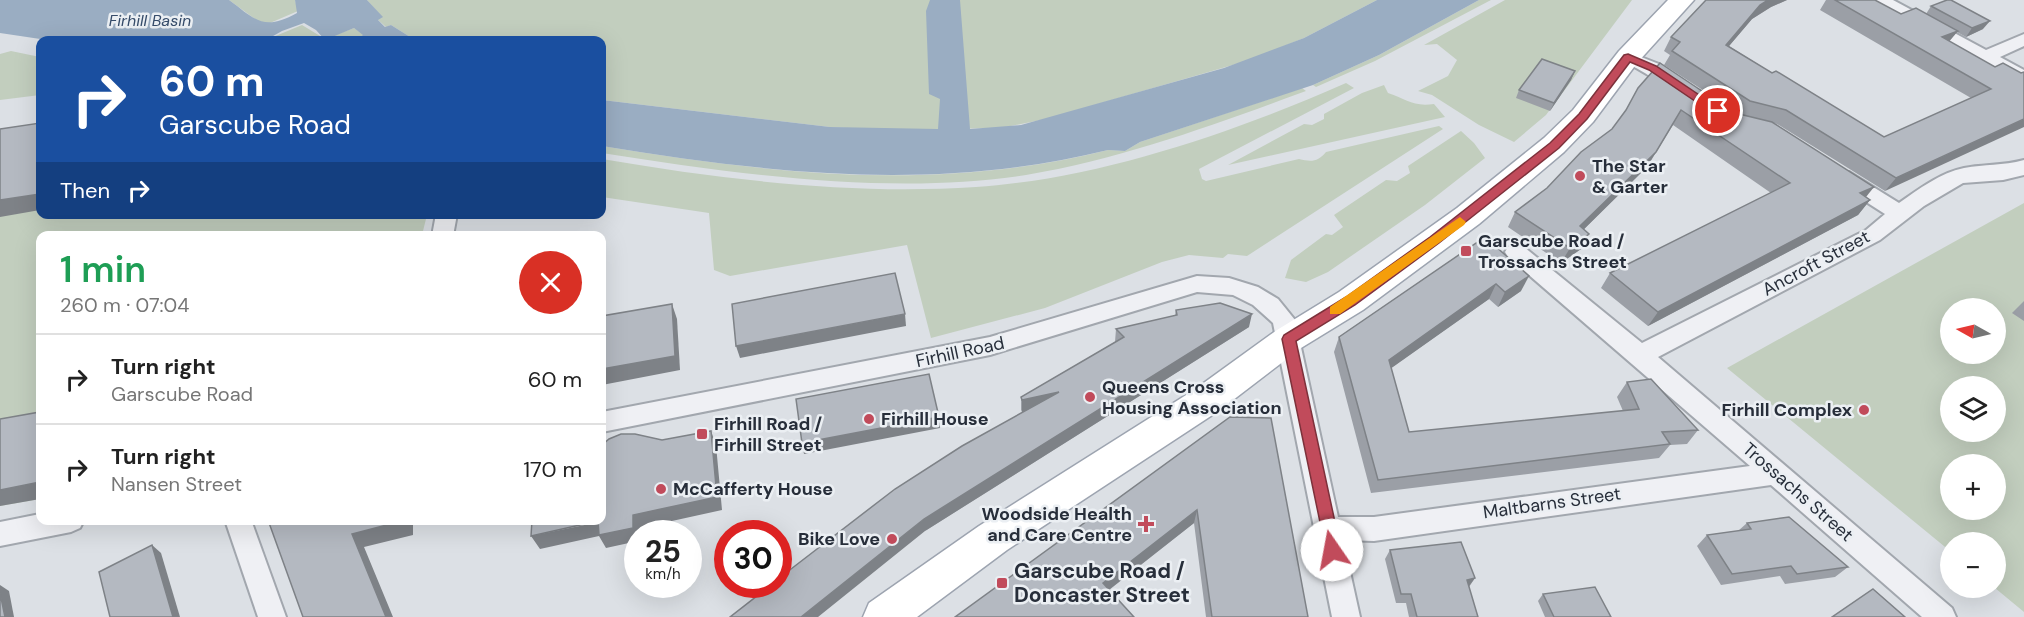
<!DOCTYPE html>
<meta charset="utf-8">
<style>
body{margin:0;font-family:"DM Sans",sans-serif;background:#f2f2f2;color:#222;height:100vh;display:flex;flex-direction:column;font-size:22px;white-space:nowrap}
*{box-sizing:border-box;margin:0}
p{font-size:20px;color:#767676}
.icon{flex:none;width:33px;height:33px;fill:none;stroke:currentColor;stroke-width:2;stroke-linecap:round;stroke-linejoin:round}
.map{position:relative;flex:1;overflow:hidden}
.panel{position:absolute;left:36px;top:231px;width:570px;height:294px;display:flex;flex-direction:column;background:#fff;border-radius:12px;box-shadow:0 6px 24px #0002}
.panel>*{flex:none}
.hud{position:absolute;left:36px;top:36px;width:570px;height:183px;border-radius:12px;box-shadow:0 6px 24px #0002;background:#1a4fa0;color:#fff;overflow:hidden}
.needle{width:39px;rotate:278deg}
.buttons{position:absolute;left:1940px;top:298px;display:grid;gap:12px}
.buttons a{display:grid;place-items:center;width:66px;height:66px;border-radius:50%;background:#fff;box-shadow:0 6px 24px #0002;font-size:30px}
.speed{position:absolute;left:624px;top:520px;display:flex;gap:12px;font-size:30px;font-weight:700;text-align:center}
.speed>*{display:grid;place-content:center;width:78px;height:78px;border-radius:50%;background:#fff;box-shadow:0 6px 24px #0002;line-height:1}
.speed small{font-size:15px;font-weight:400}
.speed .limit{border:9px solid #d22;background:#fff;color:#111}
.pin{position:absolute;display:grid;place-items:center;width:51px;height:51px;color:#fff;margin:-26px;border:3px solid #fff;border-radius:50%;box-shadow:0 2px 6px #0007}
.me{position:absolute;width:66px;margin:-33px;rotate:348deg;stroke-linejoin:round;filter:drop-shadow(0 0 4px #0008)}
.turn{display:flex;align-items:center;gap:21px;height:126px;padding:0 24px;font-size:27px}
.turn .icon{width:78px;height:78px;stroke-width:2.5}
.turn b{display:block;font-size:42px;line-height:51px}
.then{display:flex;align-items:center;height:57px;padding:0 24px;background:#0003;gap:12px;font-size:22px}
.round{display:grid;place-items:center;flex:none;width:63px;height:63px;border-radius:32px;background:#f2f2f2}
.head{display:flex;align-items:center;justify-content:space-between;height:102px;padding:0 24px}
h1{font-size:36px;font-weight:600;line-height:45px;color:#1e9e55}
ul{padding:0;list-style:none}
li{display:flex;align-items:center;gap:18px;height:90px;padding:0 24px;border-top:2px solid #e0e0e0}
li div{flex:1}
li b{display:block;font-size:22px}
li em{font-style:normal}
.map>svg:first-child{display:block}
.green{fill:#c2cebe;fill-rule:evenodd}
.water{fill:#9aadc2}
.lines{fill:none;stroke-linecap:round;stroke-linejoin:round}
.street-casing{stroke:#a2a7ae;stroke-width:4}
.primary-casing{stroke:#9da4b0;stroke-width:3}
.street{fill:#eff0f4;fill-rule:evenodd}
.primary{fill:#fff;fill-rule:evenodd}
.wall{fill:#9b9fa6}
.shaded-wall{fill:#7e8287}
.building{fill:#b4b9c1;stroke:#7e8287;stroke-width:1.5}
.route{fill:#c14b5b;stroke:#7d313b;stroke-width:1.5}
.slow{fill:#f59e0b}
.poi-dot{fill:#c14b5b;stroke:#ebeff3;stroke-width:2}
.labels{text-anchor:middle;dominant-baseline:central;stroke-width:5;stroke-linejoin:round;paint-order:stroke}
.far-water-label{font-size:16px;font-style:italic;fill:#364c6a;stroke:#ebeff3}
.poi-label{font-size:18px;font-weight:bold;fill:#272e3a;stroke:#ebeff3;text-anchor:start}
.street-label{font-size:18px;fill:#272e3a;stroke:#ebeff3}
.near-poi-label{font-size:21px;font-weight:bold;fill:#272e3a;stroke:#ebeff3;text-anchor:start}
</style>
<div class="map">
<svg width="2024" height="617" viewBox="0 0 2024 617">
<rect width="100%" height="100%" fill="#dce0e5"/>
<g class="green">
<polygon points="229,0 295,0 298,11 270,23 259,22"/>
<polygon points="367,0 1377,0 1304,38 1250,60 1046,119 1001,128 877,130 830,127 602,100 602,40 415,40 391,25 386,27 377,19 382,17"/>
<polygon points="1479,0 1491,0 1375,61 1316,87 1313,85 1379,55"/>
<polygon points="1505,0 1632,0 1546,115 1514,142 1479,125 1432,95 1418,91 1448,76 1457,60 1437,44 1424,45"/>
<polygon points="302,25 325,39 354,28 364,35 357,40 266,40"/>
<polygon points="11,51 40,57 40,95 0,100 0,54"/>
<path d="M1346 83 1354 88 1199 169 1202 179 1206 181 1299 159C1311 162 1318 162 1326 152L1439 126 1443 129 1247 256 1228 254 1223 258 1189 255 1162 262 1045 308 931 338 907 245 730 276 714 270 709 213 602 197V159C725 180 851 195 976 187 1098 179 1235 132 1346 83Z"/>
<path d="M1384 85 1388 93C1407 99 1412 107 1434 104L1445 117 1228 165 1304 124 1312 125 1324 119V114L1362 93Z"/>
<path d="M1302 88 1306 91C1216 124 1125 158 1026 175 893 196 735 174 602 153V146C773 174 937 193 1108 150L1125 151 1140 142Z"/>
<polygon points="1461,131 1474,143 1485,158 1425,205 1328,272 1306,282 1285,278 1291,260 1326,234 1332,235 1343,227 1334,215 1386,180 1397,181 1410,173 1408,166"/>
<polygon points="40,140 40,214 427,215 422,235 40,236 40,499 0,506 0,146"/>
<path d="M2024 203V612L1995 588V543H1950V551L1727 368ZM1950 309H1995V354H1950ZM1950 387H1995V432H1950ZM1950 465H1995V510H1950Z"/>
</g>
<g class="water">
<path d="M0 0H229C255 19 263 32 297 13L295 0H367L383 17 378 20 385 27 391 25 415 40H357L363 35 354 28 325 40 316 30 304 23 282 31 266 40H47L0 33Z"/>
<path d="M930 0H960L970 129 1021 125 1224 68 1304 38 1377 0H1479L1379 55 1313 85 1140 142 1125 151 1108 150C937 192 773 174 602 146V100L830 127 938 129 940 99 929 94 926 11Z"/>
</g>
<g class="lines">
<g class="street-casing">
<g id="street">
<polygon points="1871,0 1893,0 1986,50 2024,34 2024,46 2000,57 2024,70 2024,84"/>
<path d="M1628 52 1659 64 1688 86 1679 92C1674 90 1621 60 1619 57Z"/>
<path d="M2024 160V175L2003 180 1963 183 1924 206 1880 240 1658 357 1952 608 1956 617H1922L1771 485 1374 541 1343 540 1360 617H1332L1273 323 1253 305 1233 295 1197 292 990 355 602 432V412L990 337 1197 276 1229 278 1258 287 1278 299 1295 320 1338 517H1374L1750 466 1508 257 1505 252 1508 247 1516 244 1524 247 1642 343 1866 230 1885 214 1835 182 1832 177 1835 172H1849L1899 203C1919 189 1940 173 1964 168 1985 164 2002 166 2024 160Z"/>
<polygon points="436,214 457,214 453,236 432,236"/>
<polygon points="40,514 40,520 84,520 80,528 71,532 0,546 0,522"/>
<polygon points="225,520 251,520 286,617 258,617"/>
</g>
</g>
<g class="primary-casing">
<polygon id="primary" points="1668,0 1694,0 1637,63 1593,122 1564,152 1479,224 1363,310 1301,348 1220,410 1007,550 917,617 863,617 869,603 979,526 1194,390 1277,330 1339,292 1457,208 1544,138 1573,110 1619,51"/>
</g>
<use href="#street" class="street"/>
<use href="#primary" class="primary"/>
</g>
<g class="wall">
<polygon points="1706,0 1787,0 1771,7 1752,19 1729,46 1772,73 1884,137 1971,98 1820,10 1826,0 1875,0 1901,14 1926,14 1931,6 1983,29 1966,37 1957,32 1949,41 1995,67 2021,73 1885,191 1777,124 1774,123 1870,200 1858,215 1648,326 1601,288 1610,273 1771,193 1673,125 1647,167 1584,229 1581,249 1561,263 1508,227 1515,212 1547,188 1612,129 1626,110 1638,88 1740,114 1664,65 1670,55 1664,51 1671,37"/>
<polygon points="1575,71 1571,80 1550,111 1516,98 1519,90"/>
<polygon points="1485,237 1521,291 1498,307 1489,299 1391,368 1409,432 1623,411 1617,397 1627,382 1698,430 1687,444 1670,445 1659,458 1371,493 1334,352 1339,337"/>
<polygon points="2024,301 2024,321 2012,313"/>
<polygon points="1176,310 1249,327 925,531 1024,412 1022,412 1021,410 1021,397 1115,342 1116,329 1175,316"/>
<polygon points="1230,417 1308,617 1206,617 1194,523 1109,590 955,617"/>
<polygon points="1747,523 1848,567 1835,577 1785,584 1780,576 1721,585 1697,546 1707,535 1738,531"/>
<polygon points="1390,550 1475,578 1469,587 1478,617 1409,617 1406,603 1396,603 1385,559"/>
<polygon points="1543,594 1611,617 1545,617 1538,601"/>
</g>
<g class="shaded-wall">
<polygon points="1768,0 1787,0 1771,7 1752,19 1718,59 1726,45 1760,5"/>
<polygon points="1990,21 1983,29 1966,37 1972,28"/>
<polygon points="1958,31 1947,44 1942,37"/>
<polygon points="1575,71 1571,80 1550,111 1554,103"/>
<polygon points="1681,110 1647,167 1572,241 1580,226"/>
<polygon points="2024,119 2024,127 1885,191 1896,178"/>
<polygon points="1874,187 1862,202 1860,193"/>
<polygon points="40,194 40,210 0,217 0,200"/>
<polygon points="1870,200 1858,215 1648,326 1658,312"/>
<polygon points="1589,234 1581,249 1561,263 1570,248"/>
<polygon points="1529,276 1521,291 1498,307 1505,292"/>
<polygon points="1496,284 1489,299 1383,374 1389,360"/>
<polygon points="672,304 677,319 680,370 602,385 602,369"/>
<polygon points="905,314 906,326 740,358 736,346"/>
<polygon points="1252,314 1249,327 925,531 818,617 801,617 924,519"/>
<polygon points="1059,392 1058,405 1022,412 1022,400"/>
<polygon points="939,417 940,428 804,454 802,443"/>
<polygon points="711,431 716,445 722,510 640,528 640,534 638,534 638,541 606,548 599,536 540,549 531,536 633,515"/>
<polygon points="40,482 40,499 0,506 0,490"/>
<polygon points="1197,510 1194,523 1101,596 1103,583"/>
<polygon points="402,520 413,520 413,535 364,547 393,617 386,617 352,534"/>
<polygon points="152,545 161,553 180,617 173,617"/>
<polygon points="1475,578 1469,586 1461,589 1467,580"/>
<polygon points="0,585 9,591 14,617 5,617 0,593"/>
</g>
<g class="building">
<polygon points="1706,0 1768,0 1760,5 1726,45 1772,73 1776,71 1884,137 1991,89 1835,0 1875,0 1901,14 1916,8 1958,31 1942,37 1995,67 2003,63 2021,73 2024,72 2024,119 1896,178 1786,110 1750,101 1672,51 1680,42 1671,37"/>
<polygon points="1947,0 1951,0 1990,21 1972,28 1931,6"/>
<polygon points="1542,59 1575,71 1554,103 1519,90"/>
<polygon points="1660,63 1735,113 1772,122 1874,187 1860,193 1870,200 1658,312 1610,273 1790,183 1681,110 1656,152 1580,226 1589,234 1570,248 1515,212 1547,188 1581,152 1612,129 1626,110 1638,88"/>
<polygon points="40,123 40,194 0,200 0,129"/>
<polygon points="1485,237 1529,276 1505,292 1496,284 1389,360 1409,432 1639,409 1627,382 1651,379 1698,430 1662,432 1670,444 1378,480 1339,337"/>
<polygon points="895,273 905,314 736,346 732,304"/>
<polygon points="1220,303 1252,314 924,519 801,617 730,617 771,585 778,585 778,579 895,489 962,446 1059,392 1022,400 1021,397 1124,337 1116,329 1177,315 1176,310"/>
<polygon points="672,304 675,356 602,369 602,316"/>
<polygon points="929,374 939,417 802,443 796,399"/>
<polygon points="40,412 40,482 0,490 0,419"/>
<polygon points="1230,417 1271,418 1308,617 1212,617 1197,510 1103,583 1134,617 955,617"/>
<polygon points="711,431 717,497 633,515 633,528 599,535 598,521 531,536 532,520 602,520 602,445 609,439 621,434 635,434 662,440"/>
<polygon points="1789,517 1848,567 1797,574 1791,566 1732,574 1707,535 1751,529 1747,523"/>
<polygon points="268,520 402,520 402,521 352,534 386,617 303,617"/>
<polygon points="1461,542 1475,578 1467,580 1478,617 1417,617 1411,594 1401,594 1390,550"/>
<polygon points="152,545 173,617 110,617 99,572"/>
<polygon points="1595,587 1611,617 1554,617 1543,594"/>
<polygon points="1873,589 1905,617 1832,617"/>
<polygon points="0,593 5,617 0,617"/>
</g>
<polygon class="route" points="1628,54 1656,66 1723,111 1714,114 1649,70 1630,62 1587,119 1559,148 1439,243 1355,305 1296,341 1341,550 1338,556 1332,558 1327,556 1282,339 1284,335 1346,297 1430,237 1550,143 1579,114 1624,55"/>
<polygon class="slow" points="1460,217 1466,222 1464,225 1340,314 1330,314 1330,307"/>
<g class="poi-dot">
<circle cx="1580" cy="176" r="6"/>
<rect x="1460" y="245" width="12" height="12" rx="3"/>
<circle cx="1090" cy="397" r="6"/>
<circle cx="1864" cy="410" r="6"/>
<circle cx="869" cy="419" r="6"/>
<rect x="696" y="428" width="12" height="12" rx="3"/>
<circle cx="661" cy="489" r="6"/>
<path d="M1143 515h6v6h6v6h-6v6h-6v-6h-6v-6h6z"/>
<circle cx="892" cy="539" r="6"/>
<rect x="996" y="577" width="12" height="12" rx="3"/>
</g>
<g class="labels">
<g class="far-water-label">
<text x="150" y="20">Firhill Basin</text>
</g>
<g class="poi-label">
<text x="1592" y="166">The Star<tspan x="1592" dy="21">&amp; Garter</tspan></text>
<text x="1478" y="241">Garscube Road /<tspan x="1478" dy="21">Trossachs Street</tspan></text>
<text x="1102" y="387">Queens Cross<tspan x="1102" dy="21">Housing Association</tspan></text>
<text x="1852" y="410" text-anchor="end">Firhill Complex</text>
<text x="881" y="419">Firhill House</text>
<text x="714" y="424">Firhill Road /<tspan x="714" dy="21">Firhill Street</tspan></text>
<text x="673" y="489">McCafferty House</text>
<text x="1132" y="514" text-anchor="end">Woodside Health<tspan x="1132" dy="21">and Care Centre</tspan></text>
<text x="880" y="539" text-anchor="end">Bike Love</text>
</g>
<g class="street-label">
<text transform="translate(1816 263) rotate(-28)">Ancroft Street</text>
<text transform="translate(960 352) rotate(-12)">Firhill Road</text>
<text transform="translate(1798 492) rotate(41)">Trossachs Street</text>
<text transform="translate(1552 503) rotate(-8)">Maltbarns Street</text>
</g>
<g class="near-poi-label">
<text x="1014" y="571">Garscube Road /<tspan x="1014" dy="24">Doncaster Street</tspan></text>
</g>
</g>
</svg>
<div class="buttons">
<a><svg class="needle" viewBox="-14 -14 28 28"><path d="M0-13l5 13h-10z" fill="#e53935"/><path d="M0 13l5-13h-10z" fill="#767676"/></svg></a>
<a><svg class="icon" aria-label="layers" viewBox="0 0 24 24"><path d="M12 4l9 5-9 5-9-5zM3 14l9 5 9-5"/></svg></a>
<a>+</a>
<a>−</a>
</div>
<div class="speed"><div>25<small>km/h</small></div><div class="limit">30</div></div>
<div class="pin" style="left:1718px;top:111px;background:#d93025"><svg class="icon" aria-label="arrive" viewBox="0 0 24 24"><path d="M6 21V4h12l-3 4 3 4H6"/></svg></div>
<svg class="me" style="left:1332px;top:550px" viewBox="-20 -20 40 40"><circle r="19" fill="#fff"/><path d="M0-13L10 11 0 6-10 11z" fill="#c14b5b"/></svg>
<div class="hud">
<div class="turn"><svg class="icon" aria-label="right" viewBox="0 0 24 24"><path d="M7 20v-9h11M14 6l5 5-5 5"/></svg><div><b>60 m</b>Garscube Road</div></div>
<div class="then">Then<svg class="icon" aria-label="right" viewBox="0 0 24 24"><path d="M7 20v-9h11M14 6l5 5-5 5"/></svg></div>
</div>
<section class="panel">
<div class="head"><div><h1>1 min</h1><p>260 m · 07:04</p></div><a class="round" style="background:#d93025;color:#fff"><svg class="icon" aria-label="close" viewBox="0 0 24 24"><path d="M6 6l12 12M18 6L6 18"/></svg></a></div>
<ul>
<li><svg class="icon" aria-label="right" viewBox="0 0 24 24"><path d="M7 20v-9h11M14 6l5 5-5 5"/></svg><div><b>Turn right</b><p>Garscube Road</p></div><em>60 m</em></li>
<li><svg class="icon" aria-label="right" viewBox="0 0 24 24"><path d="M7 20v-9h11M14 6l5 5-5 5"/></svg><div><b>Turn right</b><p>Nansen Street</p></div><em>170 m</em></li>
</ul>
</section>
</div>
